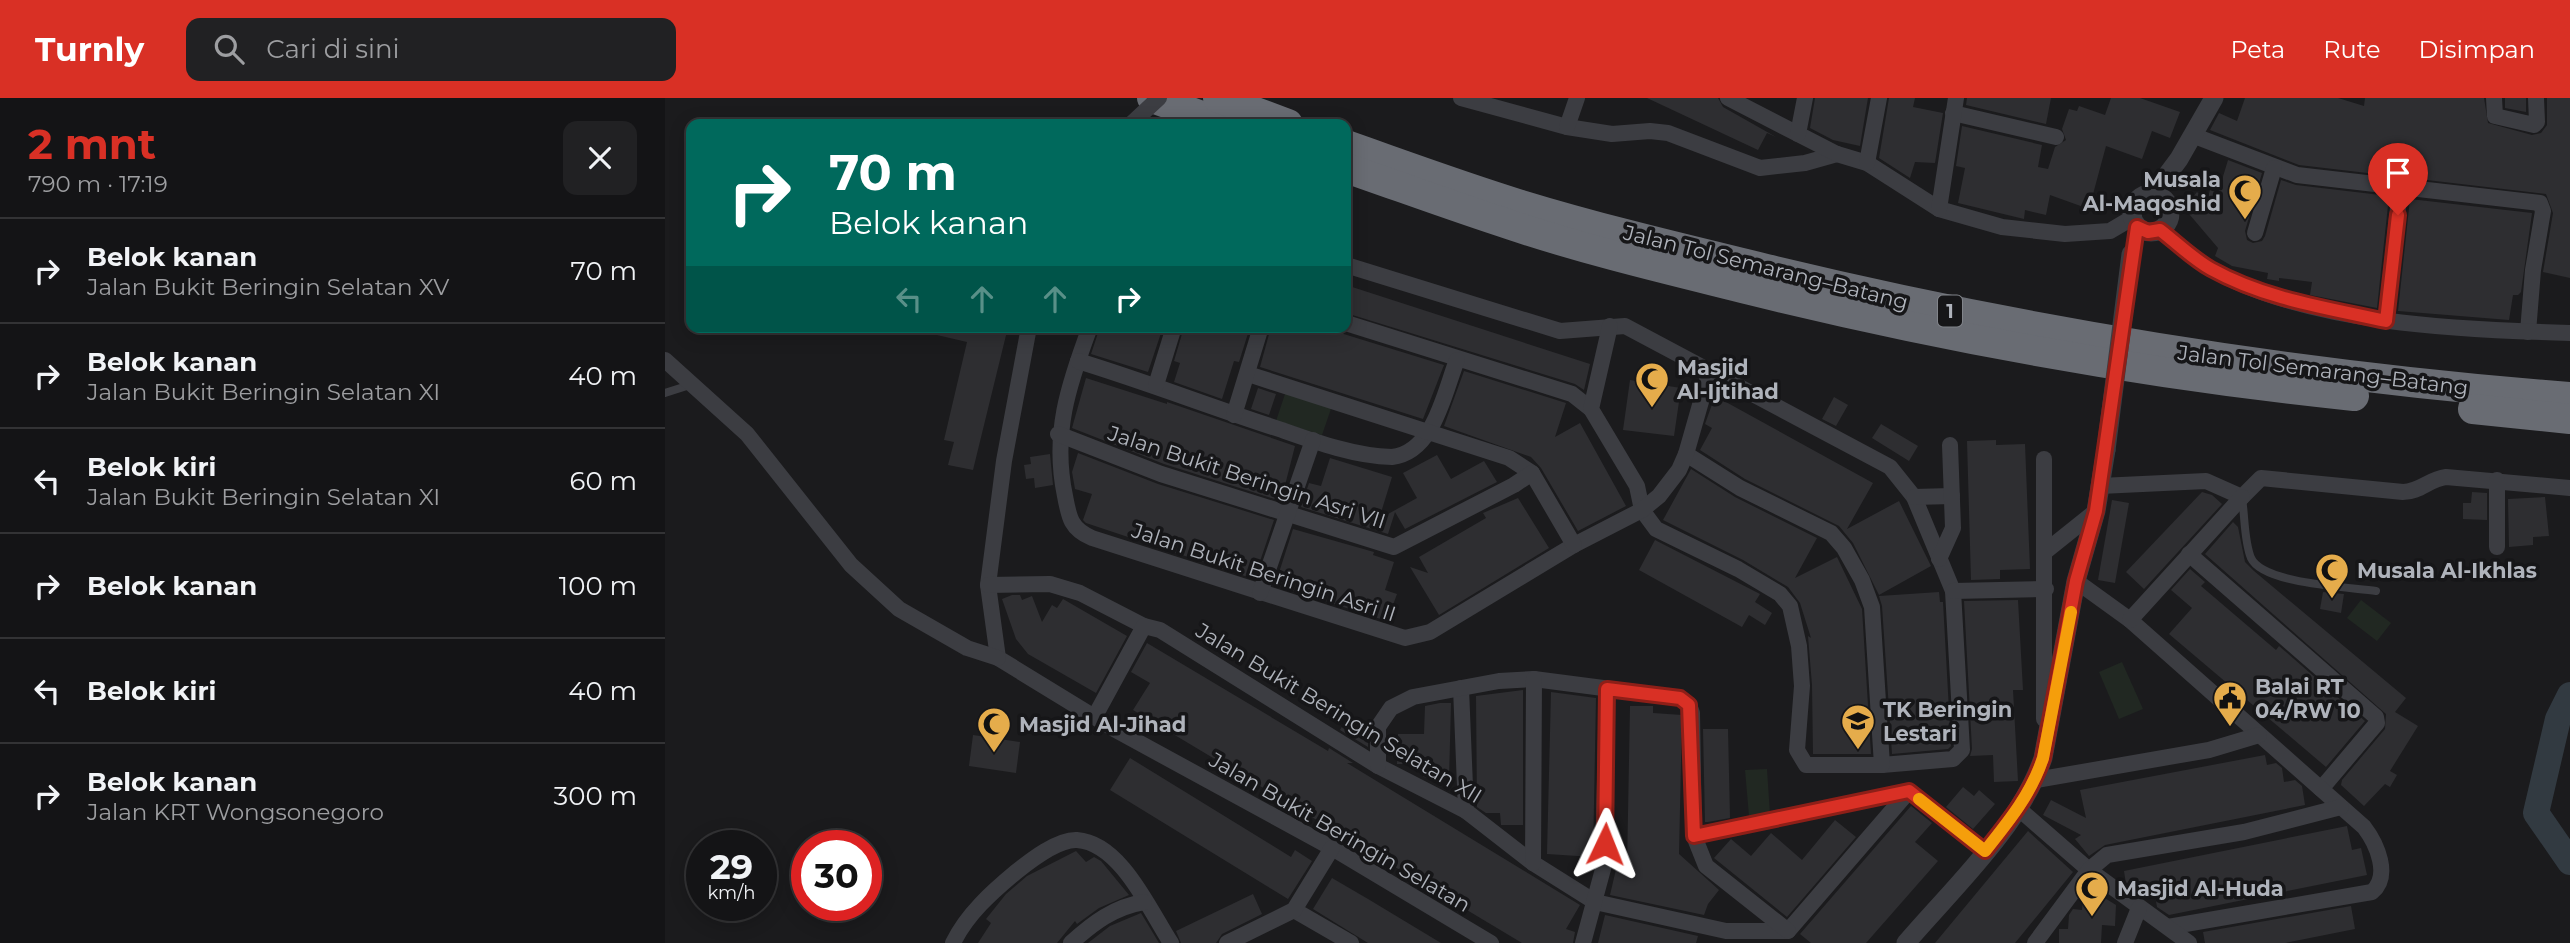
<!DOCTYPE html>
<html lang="id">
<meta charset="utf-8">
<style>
body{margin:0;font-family:Montserrat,sans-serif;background:#212123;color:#f1f3f6;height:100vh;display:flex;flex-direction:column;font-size:26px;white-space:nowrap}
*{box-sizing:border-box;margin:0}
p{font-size:23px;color:#9d9ea1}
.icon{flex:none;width:38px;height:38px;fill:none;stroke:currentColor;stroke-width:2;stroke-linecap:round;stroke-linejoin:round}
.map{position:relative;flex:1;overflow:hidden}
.side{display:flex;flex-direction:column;background:#141416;width:665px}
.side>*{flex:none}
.guide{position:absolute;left:21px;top:21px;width:665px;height:214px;border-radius:14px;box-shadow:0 4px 18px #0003,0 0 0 2px #333335;background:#00695c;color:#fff;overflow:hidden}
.speed{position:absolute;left:21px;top:732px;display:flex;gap:14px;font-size:35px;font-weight:700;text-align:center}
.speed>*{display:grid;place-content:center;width:91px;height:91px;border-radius:50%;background:#141416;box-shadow:0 4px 18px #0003,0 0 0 2px #333335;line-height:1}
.speed small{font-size:18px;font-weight:400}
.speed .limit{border:10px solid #d22;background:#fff;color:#111}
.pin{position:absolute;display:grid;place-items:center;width:60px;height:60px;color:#fff;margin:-72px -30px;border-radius:50% 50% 50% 0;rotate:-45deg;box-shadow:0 0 7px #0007}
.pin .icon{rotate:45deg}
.me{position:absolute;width:77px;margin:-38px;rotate:2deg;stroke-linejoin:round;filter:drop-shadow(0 0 5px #0008)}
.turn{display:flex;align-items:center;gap:24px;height:147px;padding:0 28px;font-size:32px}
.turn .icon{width:91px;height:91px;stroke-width:2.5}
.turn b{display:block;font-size:49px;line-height:60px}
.lanes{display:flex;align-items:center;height:66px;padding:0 28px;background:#0003;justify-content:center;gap:35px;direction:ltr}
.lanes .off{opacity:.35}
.round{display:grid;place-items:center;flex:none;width:74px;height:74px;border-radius:14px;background:#212123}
.headline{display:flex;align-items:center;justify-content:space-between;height:119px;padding:0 28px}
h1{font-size:42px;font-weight:700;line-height:52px;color:#d93025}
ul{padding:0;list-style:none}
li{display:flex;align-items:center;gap:21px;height:105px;padding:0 28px;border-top:2px solid #333335}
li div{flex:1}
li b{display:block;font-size:26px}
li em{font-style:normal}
header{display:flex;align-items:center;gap:42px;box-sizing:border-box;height:98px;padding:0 35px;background:#d93025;color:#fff}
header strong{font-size:33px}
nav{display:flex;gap:38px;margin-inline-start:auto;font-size:24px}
.search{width:490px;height:63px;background:#212123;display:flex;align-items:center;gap:18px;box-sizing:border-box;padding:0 24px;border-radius:14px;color:#9d9ea1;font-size:26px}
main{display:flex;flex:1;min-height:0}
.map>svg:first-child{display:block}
.green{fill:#212822}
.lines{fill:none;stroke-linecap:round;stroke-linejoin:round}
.river{stroke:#323a41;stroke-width:26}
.building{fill:#2e2e31}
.service{stroke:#3c3d42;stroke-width:8}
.minor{stroke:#3c3d42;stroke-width:16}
.tertiary{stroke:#3c3d42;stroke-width:19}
.motorway{stroke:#696c73;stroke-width:30}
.minor-bridge{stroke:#3c3d42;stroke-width:16}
.tertiary-bridge{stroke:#3c3d42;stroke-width:19}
.route-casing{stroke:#8d1f18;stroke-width:18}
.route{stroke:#d93025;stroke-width:12}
.slow{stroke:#f59e0b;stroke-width:12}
.labels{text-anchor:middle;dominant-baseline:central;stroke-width:7;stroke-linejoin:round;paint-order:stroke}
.shield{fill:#161618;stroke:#81848a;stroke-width:2}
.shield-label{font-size:19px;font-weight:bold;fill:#afb3bb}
.poi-label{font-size:21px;font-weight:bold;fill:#afb3bb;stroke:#161618;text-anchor:start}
.street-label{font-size:21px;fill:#afb3bb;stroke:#161618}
</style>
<header>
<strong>Turnly</strong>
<div class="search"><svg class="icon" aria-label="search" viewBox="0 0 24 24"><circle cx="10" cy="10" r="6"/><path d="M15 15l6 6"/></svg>Cari di sini</div>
<nav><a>Peta</a><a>Rute</a><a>Disimpan</a></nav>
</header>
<main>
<section class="side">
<div class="headline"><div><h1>2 mnt</h1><p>790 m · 17:19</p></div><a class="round"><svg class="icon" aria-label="close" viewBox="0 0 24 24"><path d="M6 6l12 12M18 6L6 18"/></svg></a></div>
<ul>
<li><svg class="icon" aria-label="right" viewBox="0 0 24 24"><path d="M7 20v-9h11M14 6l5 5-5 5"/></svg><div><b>Belok kanan</b><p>Jalan Bukit Beringin Selatan XV</p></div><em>70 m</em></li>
<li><svg class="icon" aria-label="right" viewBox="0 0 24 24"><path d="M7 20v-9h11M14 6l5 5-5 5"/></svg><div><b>Belok kanan</b><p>Jalan Bukit Beringin Selatan XI</p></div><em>40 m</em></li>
<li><svg class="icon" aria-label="left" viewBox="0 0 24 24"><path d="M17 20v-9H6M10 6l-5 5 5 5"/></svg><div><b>Belok kiri</b><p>Jalan Bukit Beringin Selatan XI</p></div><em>60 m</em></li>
<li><svg class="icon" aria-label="right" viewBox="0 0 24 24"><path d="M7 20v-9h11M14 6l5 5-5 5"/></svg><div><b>Belok kanan</b></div><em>100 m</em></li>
<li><svg class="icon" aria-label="left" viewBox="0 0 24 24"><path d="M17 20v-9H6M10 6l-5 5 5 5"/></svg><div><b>Belok kiri</b></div><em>40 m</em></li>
<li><svg class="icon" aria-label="right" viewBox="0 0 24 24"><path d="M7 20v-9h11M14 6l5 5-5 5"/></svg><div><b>Belok kanan</b><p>Jalan KRT Wongsonegoro</p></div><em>300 m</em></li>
</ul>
</section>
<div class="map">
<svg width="1905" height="845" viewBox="0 0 1905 845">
<rect width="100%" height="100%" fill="#1b1b1d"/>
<g class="green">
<polygon points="621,293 667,308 657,337 611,323"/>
<polygon points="1696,502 1726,525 1712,543 1682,520"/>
<polygon points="1457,564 1478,611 1454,621 1434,574"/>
<polygon points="1102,671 1105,716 1084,718 1080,672"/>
</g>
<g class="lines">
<polyline class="river" points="1905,597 1893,621 1871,715 1905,764"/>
</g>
<g class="building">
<polygon points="982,0 1053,0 1058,9 1111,39 1102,35 1093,52"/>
<polygon points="1150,0 1203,0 1195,48 1168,42 1145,30"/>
<polygon points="1224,0 1250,0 1248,9 1278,15 1270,65 1250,64 1245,80 1214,60"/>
<polygon points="1302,0 1386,0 1381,26 1301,7"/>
<polygon points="1446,0 1475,0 1515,14 1505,40 1487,33 1477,61 1441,48 1424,111 1385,97 1381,117 1360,112 1359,121 1293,105 1300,70 1291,68 1297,28 1377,47 1373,69 1383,71 1390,49 1401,42 1397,31 1404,11 1412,13 1414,8 1440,17"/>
<polygon points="1580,0 1673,0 1699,8 1700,0 1819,0 1823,25 1867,37 1876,35 1882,27 1882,0 1905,0 1905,180 1878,174 1888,115 1881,96 1634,67 1545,32 1554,15 1572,23"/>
<polygon points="1840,0 1861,0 1861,14 1840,10"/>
<polygon points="1563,62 1597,75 1580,133 1582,142 1588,145 1597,143 1600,138 1616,82 1631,87 1724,98 1712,210 1645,197 1647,184 1614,180 1614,183 1602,181 1603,175 1567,168 1550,158 1553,150 1519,110 1532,94 1542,103 1545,92 1553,95"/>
<polygon points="1745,101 1867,115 1856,194 1853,197 1848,197 1844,222 1733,213"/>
<polygon points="681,187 925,266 919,292 910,286 681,215"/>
<polygon points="259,229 343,229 308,372 283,367 289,344 279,342 302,244 259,234"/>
<polygon points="435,229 498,229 483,274 426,256"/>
<polygon points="519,229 585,229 574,264 569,263 557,301 509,284 515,265 509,263"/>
<polygon points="606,229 656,229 779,267 758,321 595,269"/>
<polygon points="799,273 901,305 890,339 915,325 961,408 913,433 876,370 866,359 779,328"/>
<polygon points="421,280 502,306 502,304 630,348 616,403 499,366 407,330"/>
<polygon points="965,282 1016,290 1009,338 958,332"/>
<polygon points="593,290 611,296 604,317 586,311"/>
<polygon points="1050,298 1208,385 1182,431 1234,403 1266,468 1214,497 1188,445 1174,428 1080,381 1035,352 1047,330 1040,326"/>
<polygon points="1169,299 1183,307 1171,328 1157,321"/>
<polygon points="1216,326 1253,348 1244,363 1207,340"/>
<polygon points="1331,342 1331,347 1360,346 1365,471 1335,472 1335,481 1306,482 1302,343"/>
<polygon points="413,355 493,386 609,422 589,481 421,425 418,422 427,396 410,391 407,374"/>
<polygon points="385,356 388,387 370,390 369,380 361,381 359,367 366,366 365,359"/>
<polygon points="772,357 786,381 819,363 832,384 740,431 730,414 723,436 636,409 644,385 656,388 665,360 727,379 714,421 752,400 738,375"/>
<polygon points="1026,371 1070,399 1152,440 1130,480 1172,459 1197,511 1206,656 1148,656 1147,587 1143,538 1146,540 1135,505 1123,489 1078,462 998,422"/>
<polygon points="1537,394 1547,397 1557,406 1479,491 1461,474"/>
<polygon points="1807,394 1822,395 1822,422 1798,421 1798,405 1806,405"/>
<polygon points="1880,399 1884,438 1868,439 1868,447 1844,449 1843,401"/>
<polygon points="853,400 884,450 774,517 745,469 763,475 754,459 821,420 818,415"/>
<polygon points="1447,402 1464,405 1450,485 1433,482"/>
<polygon points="1568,424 1573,429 1580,464 1589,473 1741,600 1730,614 1753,628 1725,673 1732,677 1725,689 1720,686 1699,708 1676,687 1677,682 1720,631 1721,616 1540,456"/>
<polygon points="628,431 709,454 708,457 729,464 720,492 732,496 722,523 610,487"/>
<polygon points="990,442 1095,496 1090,504 1107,515 1100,527 1084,517 1077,529 974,472"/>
<polygon points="1525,471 1540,484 1536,488 1611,552 1614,548 1700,623 1661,669 1504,536 1527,510 1506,492"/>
<polygon points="1274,494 1275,504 1278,504 1286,648 1283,651 1227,656 1217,508 1214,498"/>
<polygon points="1658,494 1679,496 1676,515 1655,511"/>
<polygon points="347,497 355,497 357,502 367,498 377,524 387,507 392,510 398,501 462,538 431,595 363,556 351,541 337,501"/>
<polygon points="1353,502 1358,592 1348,592 1353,683 1329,684 1328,657 1305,658 1307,651 1299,503"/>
<polygon points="482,545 663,653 664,650 688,665 682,665 915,807 901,831 910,834 908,845 857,845 468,612 485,585 466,574"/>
<polygon points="858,592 858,727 836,727 835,715 821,715 812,709 811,598"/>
<polygon points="886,594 931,600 928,759 882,756"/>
<polygon points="775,605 786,605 784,682 758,679 758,666 732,666 733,636 759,636 760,608"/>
<polygon points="965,608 988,608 988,615 1017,617 1014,756 1054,792 1043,806 1039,817 945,797 952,767 962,770"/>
<polygon points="679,625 703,638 703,649 675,632"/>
<polygon points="1038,631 1063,631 1065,720 1043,724 1040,724"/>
<polygon points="308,637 355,644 351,675 304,668"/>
<polygon points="1600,657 1602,667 1611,665 1617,670 1619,684 1630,682 1637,688 1640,707 1440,747 1424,758 1410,741 1416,737 1378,717 1386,702 1421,720 1415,692"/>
<polygon points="465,660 626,759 630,752 647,763 623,801 445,692"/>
<polygon points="1298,689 1309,698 1314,692 1330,706 1308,731 1281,709"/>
<polygon points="1246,708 1267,725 1250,744 1273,763 1201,845 1146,845 1135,836"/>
<polygon points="1170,722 1191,739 1122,819 1049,760 1066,741 1086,758 1106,735 1137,762"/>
<polygon points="1682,728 1687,752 1696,750 1702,777 1504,817 1492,809 1489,792 1474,795 1461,786 1459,773"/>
<polygon points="1363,733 1408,774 1350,845 1270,845"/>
<polygon points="411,753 421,764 429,759 436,763 464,797 434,810 412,826 410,823 392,845 313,845 326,825 321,821 341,796 362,778"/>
<polygon points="667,780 703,801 776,845 703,845 648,811"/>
<polygon points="588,796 597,816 557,836 551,845 516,845 511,833"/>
<polygon points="1418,798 1438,799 1451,807 1450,828 1437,827 1436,845 1394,845 1394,831 1403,831 1404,817 1408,811 1417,812"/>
<polygon points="1686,808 1690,831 1620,845 1540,845 1538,834"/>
<polygon points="476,815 494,845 423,845 445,828"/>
<polygon points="940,817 1033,838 1031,845 933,845"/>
</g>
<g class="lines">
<g class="service">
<polyline points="0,295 28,286"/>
<path d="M1577 400C1580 419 1579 443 1586 460 1598 486 1684 489 1711 493"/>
</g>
<g class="minor">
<polyline points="796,0 902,29 947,36 985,33 1003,35 1095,70 1140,65 1172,56"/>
<polyline points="1063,0 1172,56 1202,65 1274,111 1337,129 1400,136 1445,133 1467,120"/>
<polyline points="1829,0 1830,18 1869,27 1872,24 1871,0"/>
<polyline points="1288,15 1391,39"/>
<polyline points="902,29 912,0"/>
<polyline points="1133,36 1140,0"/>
<polyline points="1527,37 1632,77 1875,105 1878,113 1868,172 1863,234"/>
<polyline points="1202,65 1214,0"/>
<polyline points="1274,111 1291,0"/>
<path d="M1495 132C1512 145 1528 160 1546 171 1642 226 1796 232 1905 235"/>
<polyline points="1590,135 1609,70"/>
<polyline points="681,167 895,233 960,228 1225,369 1249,399 1288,493 1297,652 1288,661 1217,667"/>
<polyline points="1721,223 1735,91"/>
<polyline points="681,225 907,296 926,311"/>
<polyline points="945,228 926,311 972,388 977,412 991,431 1073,471 1115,496 1125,508 1134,548 1137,588 1132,652 1141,667 1217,667 1207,509 1197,482 1179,450 1166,435 1075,390 1021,356"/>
<polyline points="364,229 339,363 323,487 333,560 449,631 667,750 826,845"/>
<path d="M425 229C403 288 387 336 400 398 404 420 406 431 427 440L740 540 765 534 909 447 977 412 994 398 1014 372 1021 356 1045 272"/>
<polyline points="0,262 82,336 186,467 234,511 302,550 333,560"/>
<path d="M413 263C482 284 548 310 617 332 651 344 690 358 727 359 769 354 779 295 792 262"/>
<polyline points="583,276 844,360 867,375"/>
<polyline points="491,287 509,229"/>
<polyline points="569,317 596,229"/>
<polyline points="393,336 496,376 729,449 849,387 867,375 909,447"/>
<path d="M1435 388 1541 383 1577 399 1596 380 1738 394C1755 394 1764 381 1781 379L1905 390"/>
<polyline points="1249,399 1287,398"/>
<polyline points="1832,449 1832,382"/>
<polyline points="1381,453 1431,413"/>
<polyline points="1524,456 1711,619 1712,625 1656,691"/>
<polyline points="1274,461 1288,430 1285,347"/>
<path d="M1411 483 1465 522 1699 729C1712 746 1726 778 1707 794L1503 829"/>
<polyline points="323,487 385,486 415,495 479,528"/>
<polyline points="1288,493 1381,491"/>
<polyline points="595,495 648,342"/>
<polyline points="1465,522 1577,399"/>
<polyline points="796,590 801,713"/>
<polyline points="430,618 479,528 495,532 713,668 801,713 868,765 930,804 1061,833 1123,833 1244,693"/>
<polyline points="1379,621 1379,361"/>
<polyline points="713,668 713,629 726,610 748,599 834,583 869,581 1015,600 1024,607 1027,615 1029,738 1041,768 1123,833"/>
<polyline points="1371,682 1544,652 1594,637"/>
<polyline points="1244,693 1319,753"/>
<polyline points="1354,711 1424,772 1524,845"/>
<polyline points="1029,738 1244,693"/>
<polyline points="868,765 869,581"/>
<polyline points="629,812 686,845"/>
<path d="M288 845C302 816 327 794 351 774 366 762 393 741 412 742 456 745 485 813 506 845"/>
<path d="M406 845C428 825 449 809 479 804"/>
<polyline points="562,845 629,812 667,750"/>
<polyline points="918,845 938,771 942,591"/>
<polyline points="1370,845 1424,772 1442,757 1579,734 1676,709"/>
<polyline points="1460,845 1474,810"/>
</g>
<g class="tertiary">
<polyline points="1488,96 1514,61 1549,0"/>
<circle cx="1486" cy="115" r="19"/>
<path d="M1241 845C1288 790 1355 728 1378 660L1411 483 1431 413 1441 352"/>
</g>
<g class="motorway">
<polyline points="487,0 559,26"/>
<polyline points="553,0 623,26"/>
<path d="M681 47C738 67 795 88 853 106 938 132 1024 152 1110 173 1372 236 1636 278 1905 299"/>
<path d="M681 70C736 89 790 109 846 127 924 153 1005 172 1085 192 1284 241 1485 277 1689 298"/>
<polyline points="1808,311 1905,321"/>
</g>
<polyline class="minor-bridge" points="466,26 494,0"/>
<polyline class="tertiary-bridge" points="1441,352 1466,156"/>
</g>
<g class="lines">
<g class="route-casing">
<path id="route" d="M940 746 942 591 1015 600 1024 607 1029 738 1244 693 1320 753C1344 723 1366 696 1378 660L1411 483 1431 413 1472 129 1483 134 1495 132C1512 145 1528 161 1546 171 1600 201 1662 210 1721 223L1733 117"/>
</g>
<use href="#route" class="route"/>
<path class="slow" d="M1254 701 1320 753C1344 723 1366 696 1378 660L1406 514"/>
</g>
<defs>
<g id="mosque-pin" transform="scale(1.75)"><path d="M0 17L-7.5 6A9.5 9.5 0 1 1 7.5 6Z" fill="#e5ac4b" stroke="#161618"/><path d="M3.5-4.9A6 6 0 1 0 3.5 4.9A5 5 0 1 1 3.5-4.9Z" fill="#111"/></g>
<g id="civic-pin" transform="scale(1.75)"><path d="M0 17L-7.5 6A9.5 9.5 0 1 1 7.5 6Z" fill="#e5ac4b" stroke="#161618"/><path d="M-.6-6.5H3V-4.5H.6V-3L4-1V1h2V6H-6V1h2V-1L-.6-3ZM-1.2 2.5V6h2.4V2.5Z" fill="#111"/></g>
<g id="school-pin" transform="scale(1.75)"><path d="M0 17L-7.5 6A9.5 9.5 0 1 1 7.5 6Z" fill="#e5ac4b" stroke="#161618"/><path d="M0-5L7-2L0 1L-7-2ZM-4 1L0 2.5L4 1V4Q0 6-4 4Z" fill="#111"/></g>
</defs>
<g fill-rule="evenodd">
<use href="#mosque-pin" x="1580" y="93"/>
<use href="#mosque-pin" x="987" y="281"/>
<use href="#mosque-pin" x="1667" y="472"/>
<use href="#civic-pin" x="1565" y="600"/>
<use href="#school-pin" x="1193" y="623"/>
<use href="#mosque-pin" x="329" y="626"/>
<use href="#mosque-pin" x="1427" y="790"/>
</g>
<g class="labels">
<rect class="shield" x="1273" y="197.5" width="24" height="31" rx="5"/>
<g class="shield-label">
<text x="1285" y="213">1</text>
</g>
<g class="poi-label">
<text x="1556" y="81" text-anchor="end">Musala<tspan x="1556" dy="24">Al-Maqoshid</tspan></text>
<text x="1012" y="269">Masjid<tspan x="1012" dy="24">Al-Ijtihad</tspan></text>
<text x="1692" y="472">Musala Al-Ikhlas</text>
<text x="1590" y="588">Balai RT<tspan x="1590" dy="24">04/RW 10</tspan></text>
<text x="1218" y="611">TK Beringin<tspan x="1218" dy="24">Lestari</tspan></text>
<text x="354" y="626">Masjid Al-Jihad</text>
<text x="1452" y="790">Masjid Al-Huda</text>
</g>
<g class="street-label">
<text transform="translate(1101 169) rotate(14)">Jalan Tol Semarang–Batang</text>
<text transform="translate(1658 272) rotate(7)">Jalan Tol Semarang–Batang</text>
<text transform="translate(582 379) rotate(18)">Jalan Bukit Beringin Asri VII</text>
<text transform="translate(599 474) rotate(18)">Jalan Bukit Beringin Asri II</text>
<text transform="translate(674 615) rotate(31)">Jalan Bukit Beringin Selatan XII</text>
<text transform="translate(675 734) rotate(30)">Jalan Bukit Beringin Selatan</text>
</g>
</g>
</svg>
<div class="speed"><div>29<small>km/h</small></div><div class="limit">30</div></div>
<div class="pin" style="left:1733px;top:117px;background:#d93025"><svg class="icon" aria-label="arrive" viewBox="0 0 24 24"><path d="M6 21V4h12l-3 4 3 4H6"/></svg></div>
<svg class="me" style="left:940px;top:746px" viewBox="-20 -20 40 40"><path d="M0-17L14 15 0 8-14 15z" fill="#d93025" stroke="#fff" stroke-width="4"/></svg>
<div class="guide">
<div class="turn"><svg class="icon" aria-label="right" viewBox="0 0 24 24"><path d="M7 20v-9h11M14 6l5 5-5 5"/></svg><div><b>70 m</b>Belok kanan</div></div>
<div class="lanes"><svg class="icon off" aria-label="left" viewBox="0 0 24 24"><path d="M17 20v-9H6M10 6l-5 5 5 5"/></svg><svg class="icon off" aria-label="ahead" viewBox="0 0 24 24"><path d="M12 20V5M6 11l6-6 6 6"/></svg><svg class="icon off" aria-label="ahead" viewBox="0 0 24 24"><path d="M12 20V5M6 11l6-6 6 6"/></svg><svg class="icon" aria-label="right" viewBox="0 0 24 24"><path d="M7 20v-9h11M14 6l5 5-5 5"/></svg></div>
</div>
</div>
</main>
